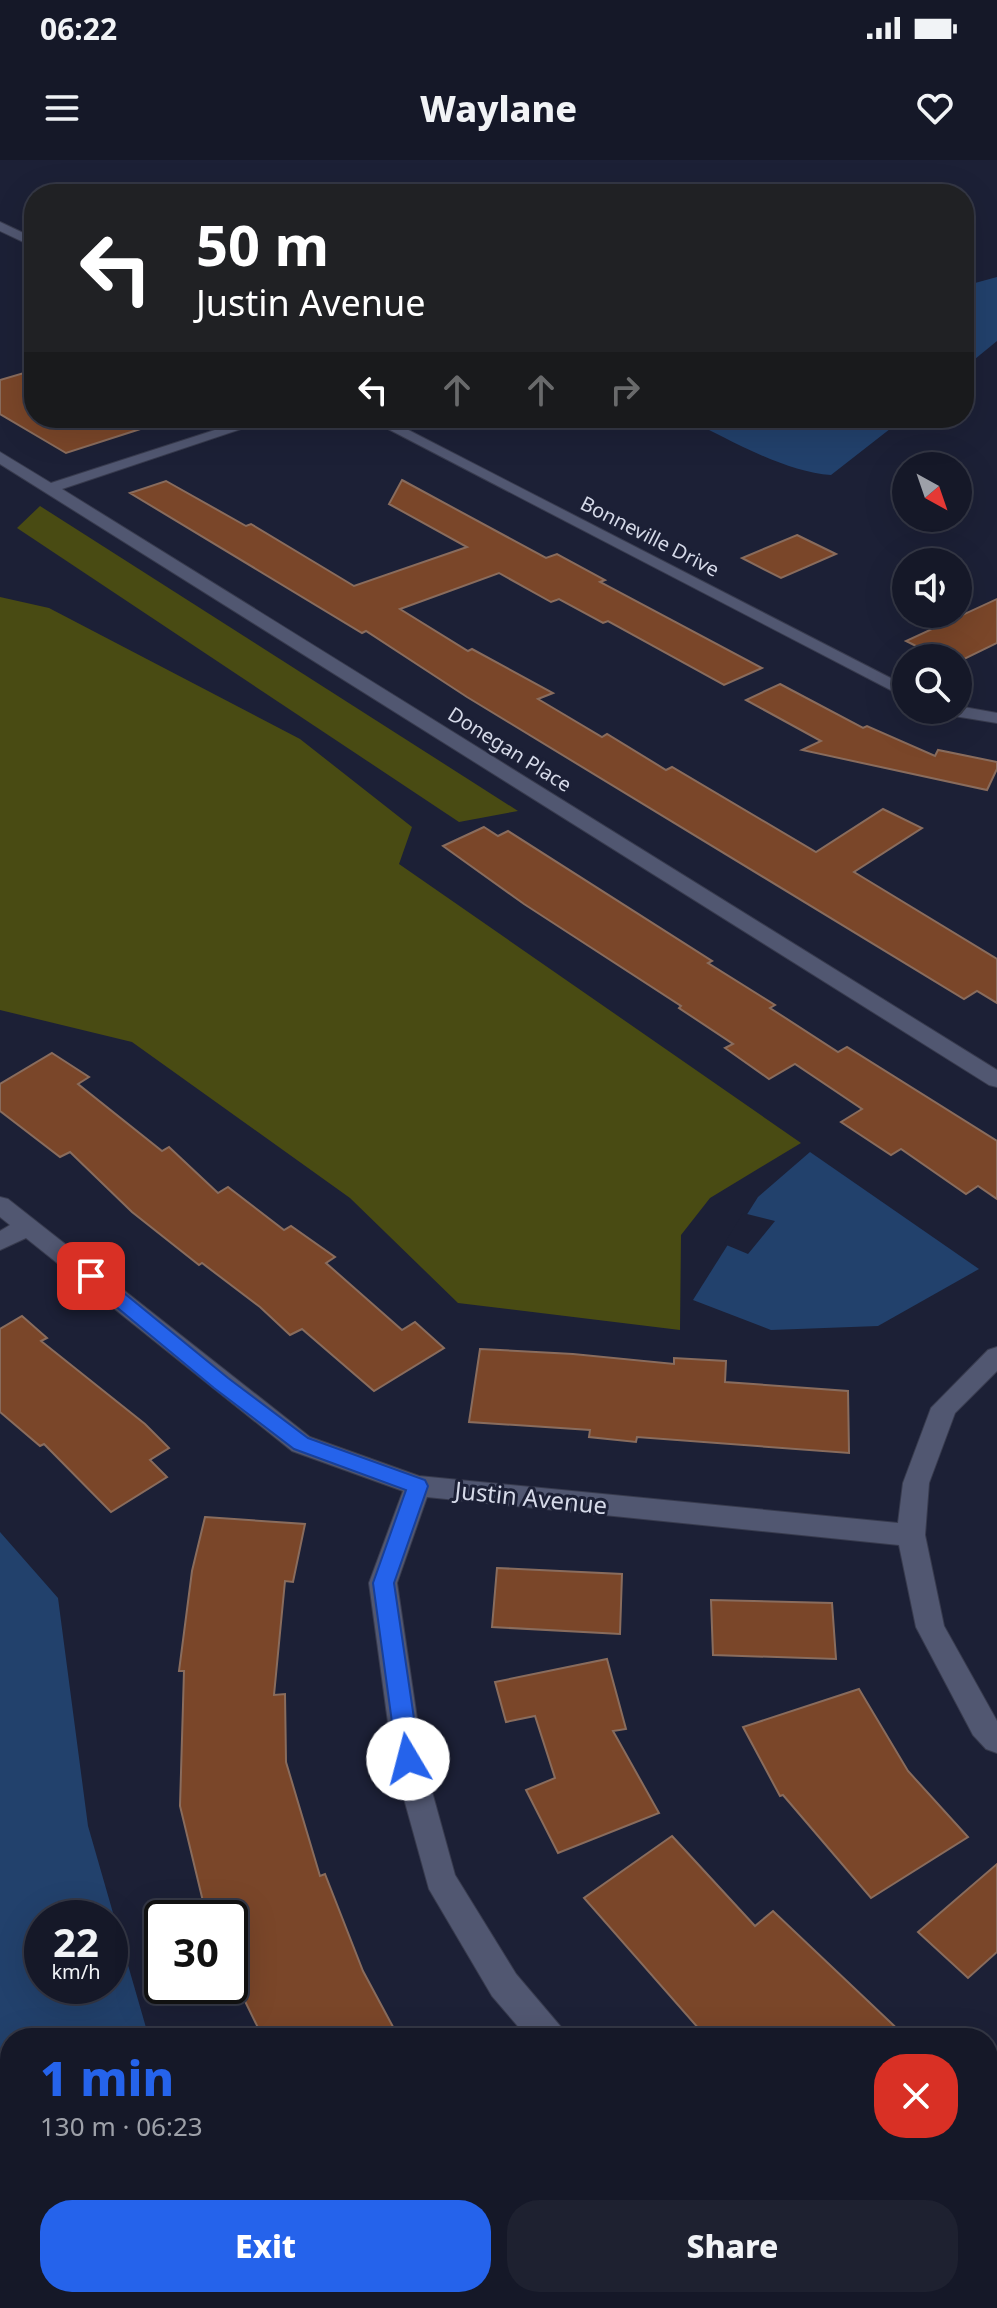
<!DOCTYPE html>
<meta charset="utf-8">
<style>
body{margin:0;font-family:"Noto Sans",sans-serif;background:#1e2130;color:#f1f3f6;height:100vh;display:flex;flex-direction:column;font-size:30px;white-space:nowrap}
*{box-sizing:border-box;margin:0}
p{font-size:26px;color:#9da0a8}
.icon{flex:none;width:44px;height:44px;fill:none;stroke:currentColor;stroke-width:2;stroke-linecap:round;stroke-linejoin:round}
.map{position:relative;flex:1;overflow:hidden}
.side{position:absolute;left:0px;top:1868px;width:998px;height:280px;display:flex;flex-direction:column;background:#151828;border-radius:32px 32px 0 0;box-shadow:0 8px 32px #0002,0 0 0 2px #343745}
.side>*{flex:none}
.banner{position:absolute;left:24px;top:24px;width:950px;height:244px;border-radius:32px;box-shadow:0 8px 32px #0002,0 0 0 2px #343745;background:#202124;color:#fff;overflow:hidden}
.needle{width:52px;rotate:140deg}
.tools{position:absolute;left:892px;top:292px;display:grid;gap:16px}
.tools a{display:grid;place-items:center;width:80px;height:80px;border-radius:50%;background:#151828;box-shadow:0 8px 32px #0002,0 0 0 2px #343745;font-size:40px}
.speed{position:absolute;left:24px;top:1740px;display:flex;gap:16px;font-size:40px;font-weight:700;text-align:center}
.speed>*{display:grid;place-content:center;width:104px;height:104px;border-radius:50%;background:#151828;box-shadow:0 8px 32px #0002,0 0 0 2px #343745;line-height:1}
.speed small{font-size:20px;font-weight:400}
.speed .limit{border:4px solid #111;border-radius:12px;background:#fff;color:#111}
.pin{position:absolute;display:grid;place-items:center;width:68px;height:68px;color:#fff;margin:-34px;border-radius:16px;box-shadow:0 4px 12px #0006}
.me{position:absolute;width:88px;margin:-44px;rotate:352deg;stroke-linejoin:round;filter:drop-shadow(0 0 6px #0008)}
.turn{display:flex;align-items:center;gap:28px;height:168px;padding:0 40px;font-size:36px}
.turn .icon{width:104px;height:104px;stroke-width:2.5}
.turn b{display:block;font-size:56px;line-height:68px}
.lanes{display:flex;align-items:center;height:76px;padding:0 40px;background:#0003;justify-content:center;gap:40px;direction:ltr}
.lanes .off{opacity:.35}
.round{display:grid;place-items:center;flex:none;width:84px;height:84px;border-radius:32px;background:#1e2130}
.summary{display:flex;align-items:center;justify-content:space-between;height:136px;padding:0 40px}
h1{font-size:48px;font-weight:800;line-height:60px;color:#2563eb}
.button{display:flex;gap:16px;margin-top:auto;padding:16px 40px}
.button a{flex:1;height:92px;border-radius:32px;background:#2563eb;color:#fff;font-size:32px;font-weight:800;line-height:92px;text-align:center}
.button a+a{background:#1e2130;color:#f1f3f6}
.status{display:flex;justify-content:space-between;align-items:center;height:56px;padding:0 40px;background:#151828;direction:ltr}
.status svg{height:22px;fill:currentColor}
header{display:flex;justify-content:space-between;align-items:center;height:104px;padding:0 40px;background:#151828;font-size:36px;font-weight:800}
.map>svg:first-child{display:block}
.green{fill:#494b13}
.water{fill:#22416c;fill-rule:evenodd}
.pier{fill:#1c2036}
.building{fill:#7a4629;stroke:#896c5d;stroke-width:2}
.lines{fill:none;stroke-linecap:round;stroke-linejoin:round}
.minor-casing{stroke:#383b4e;stroke-width:2}
.minor{fill:#515771;fill-rule:evenodd}
.route{fill:#2563eb;stroke:#184099;stroke-width:2}
.labels{text-anchor:middle;dominant-baseline:central;stroke-width:6;stroke-linejoin:round;paint-order:stroke}
.far-street-label{font-size:20px;fill:#d5d9e8;stroke:#1c2036}
.street-label{font-size:24px;fill:#d5d9e8;stroke:#1c2036}
</style>
<div class="status"><b>06:22</b><svg viewBox="0 0 49 12"><path d="M0 12V9h3v3zM5 12V6h3v6zM10 12V3h3v9zM15 12V0h3v12zM26 1h20v11H26zM47 4h2v5h-2z"/></svg></div>
<header><svg class="icon" aria-label="menu" viewBox="0 0 24 24"><path d="M4 6h16M4 12h16M4 18h16"/></svg>Waylane<svg class="icon" aria-label="heart" viewBox="0 0 24 24"><path d="M12 20l-8-8c-3-5 5-10 8-4 3-6 11-1 8 4z"/></svg></header>
<div class="map">
<svg width="997" height="2148" viewBox="0 0 997 2148">
<rect width="100%" height="100%" fill="#1c2036"/>
<g class="green">
<polygon points="40,346 518,651 459,662 17,368"/>
<polygon points="0,437 49,448 300,579 412,667 399,704 801,983 710,1038 681,1075 680,1170 458,1143 350,1038 132,882 0,850"/>
</g>
<g class="water">
<polygon points="997,117 997,181 964,208 964,126"/>
<path d="M684 258H904L831 315C783 312 728 278 684 258Z"/>
<polygon points="810,992 979,1109 878,1166 771,1170 693,1140 758,1037"/>
<path d="M0 1372 58 1438 88 1666 149 1878H10V2138H287L295 2148H0ZM42 1758H110V1826H42Z"/>
</g>
<polygon class="pier" points="743,1053 775,1061 748,1094 724,1084"/>
<g class="building">
<polygon points="34,210 34,258 155,258 156,264 66,293 0,254 0,220"/>
<polygon points="402,320 546,398 557,394 605,420 600,422 762,508 724,525 608,461 603,463 559,439 551,442 499,413 400,449 468,491 472,489 553,533 538,539 602,577 607,574 666,610 672,607 816,692 883,649 922,668 854,712 997,799 997,843 977,831 964,839 467,537 366,471 362,473 130,333 166,321 246,366 251,364 354,426 467,387 389,344"/>
<polygon points="797,375 836,394 781,418 742,398"/>
<polygon points="997,439 997,483 958,502 958,498 940,498 906,481"/>
<polygon points="780,524 863,568 867,566 935,596 938,590 997,602 997,609 987,630 802,590 821,581 746,540"/>
<polygon points="484,667 498,676 508,671 712,801 708,803 775,845 770,848 838,892 847,887 997,981 997,1039 978,1026 966,1034 901,989 891,995 841,962 862,949 795,904 769,919 725,888 733,884 679,848 681,846 524,744 443,686"/>
<polygon points="52,893 89,917 78,924 162,991 169,987 218,1033 228,1027 284,1070 291,1066 335,1097 326,1103 402,1170 415,1162 444,1188 374,1231 302,1169 290,1175 260,1147 202,1103 199,1105 132,1052 70,992 60,997 0,951 0,924"/>
<polygon points="22,1156 47,1178 41,1181 145,1264 169,1288 150,1300 167,1317 111,1352 44,1284 40,1286 0,1252 0,1169"/>
<polygon points="480,1189 573,1194 674,1204 674,1198 726,1201 725,1222 848,1231 849,1293 637,1277 636,1282 589,1277 590,1270 469,1262"/>
<polygon points="205,1357 305,1364 293,1422 285,1421 274,1535 285,1534 286,1602 320,1716 325,1714 363,1811 399,1878 263,1878 242,1835 230,1839 230,1758 207,1758 180,1646 184,1511 179,1511 192,1411"/>
<polygon points="497,1408 622,1414 620,1474 492,1467"/>
<polygon points="711,1440 832,1443 836,1499 713,1495"/>
<polygon points="607,1499 626,1569 613,1571 659,1653 558,1693 526,1630 555,1618 535,1556 506,1562 495,1522"/>
<polygon points="859,1529 908,1611 968,1677 871,1738 783,1635 780,1636 743,1567"/>
<polygon points="672,1676 755,1766 773,1751 907,1878 707,1878 584,1738"/>
<polygon points="997,1704 997,1792 968,1818 918,1772"/>
</g>
<g class="lines">
<g class="minor-casing">
<g id="minor">
<polygon points="0,62 34,78 34,87 0,71"/>
<polygon points="252,258 274,258 62,329 997,910 997,927 989,925 0,304 0,292 51,323"/>
<polygon points="367,258 385,258 906,526 906,538"/>
<polygon points="958,546 997,553 997,563 948,555 939,550 958,550"/>
<polygon points="0,1037 8,1039 310,1277 419,1316 898,1363 903,1323 931,1248 988,1190 997,1187 997,1211 955,1253 929,1323 925,1375 944,1466 997,1561 997,1593 986,1589 973,1575 916,1467 899,1385 427,1337 397,1423 423,1599 455,1715 516,1814 561,1867 566,1878 528,1878 492,1836 429,1729 393,1599 369,1423 403,1331 292,1291 26,1078 0,1090 0,1071 10,1065 0,1057"/>
<polygon points="767,2138 809,2138 813,2148 771,2148"/>
</g>
</g>
<use href="#minor" class="minor"/>
</g>
<polygon class="route" points="91,1109 97,1111 228,1218 308,1278 425,1320 428,1326 394,1423 420,1599 416,1606 408,1609 400,1606 397,1599 373,1423 406,1330 294,1289 214,1228 84,1120 82,1116"/>
<g class="labels">
<g class="far-street-label">
<text transform="translate(650 376) rotate(27)">Bonneville Drive</text>
<text transform="translate(510 589) rotate(32)">Donegan Place</text>
</g>
<g class="street-label">
<text transform="translate(531 1337) rotate(6)">Justin Avenue</text>
</g>
</g>
</svg>
<div class="tools">
<a><svg class="needle" viewBox="-14 -14 28 28"><path d="M0-13l5 13h-10z" fill="#e53935"/><path d="M0 13l5-13h-10z" fill="#9da0a8"/></svg></a>
<a><svg class="icon" aria-label="sound" viewBox="0 0 24 24"><path d="M4 9h4l5-4v14l-5-4H4zM17 9q2 3 0 6"/></svg></a>
<a><svg class="icon" aria-label="search" viewBox="0 0 24 24"><circle cx="10" cy="10" r="6"/><path d="M15 15l6 6"/></svg></a>
</div>
<div class="speed"><div>22<small>km/h</small></div><div class="limit">30</div></div>
<div class="pin" style="left:91px;top:1116px;background:#d93025"><svg class="icon" aria-label="arrive" viewBox="0 0 24 24"><path d="M6 21V4h12l-3 4 3 4H6"/></svg></div>
<svg class="me" style="left:408px;top:1599px" viewBox="-20 -20 40 40"><circle r="19" fill="#fff"/><path d="M0-13L10 11 0 6-10 11z" fill="#2563eb"/></svg>
<div class="banner">
<div class="turn"><svg class="icon" aria-label="left" viewBox="0 0 24 24"><path d="M17 20v-9H6M10 6l-5 5 5 5"/></svg><div><b>50 m</b>Justin Avenue</div></div>
<div class="lanes"><svg class="icon" aria-label="left" viewBox="0 0 24 24"><path d="M17 20v-9H6M10 6l-5 5 5 5"/></svg><svg class="icon off" aria-label="ahead" viewBox="0 0 24 24"><path d="M12 20V5M6 11l6-6 6 6"/></svg><svg class="icon off" aria-label="ahead" viewBox="0 0 24 24"><path d="M12 20V5M6 11l6-6 6 6"/></svg><svg class="icon off" aria-label="right" viewBox="0 0 24 24"><path d="M7 20v-9h11M14 6l5 5-5 5"/></svg></div>
</div>
<section class="side">
<div class="summary"><div><h1>1 min</h1><p>130 m · 06:23</p></div><a class="round" style="background:#d93025;color:#fff"><svg class="icon" aria-label="close" viewBox="0 0 24 24"><path d="M6 6l12 12M18 6L6 18"/></svg></a></div>
<div class="button"><a>Exit</a><a>Share</a></div>
</section>
</div>
